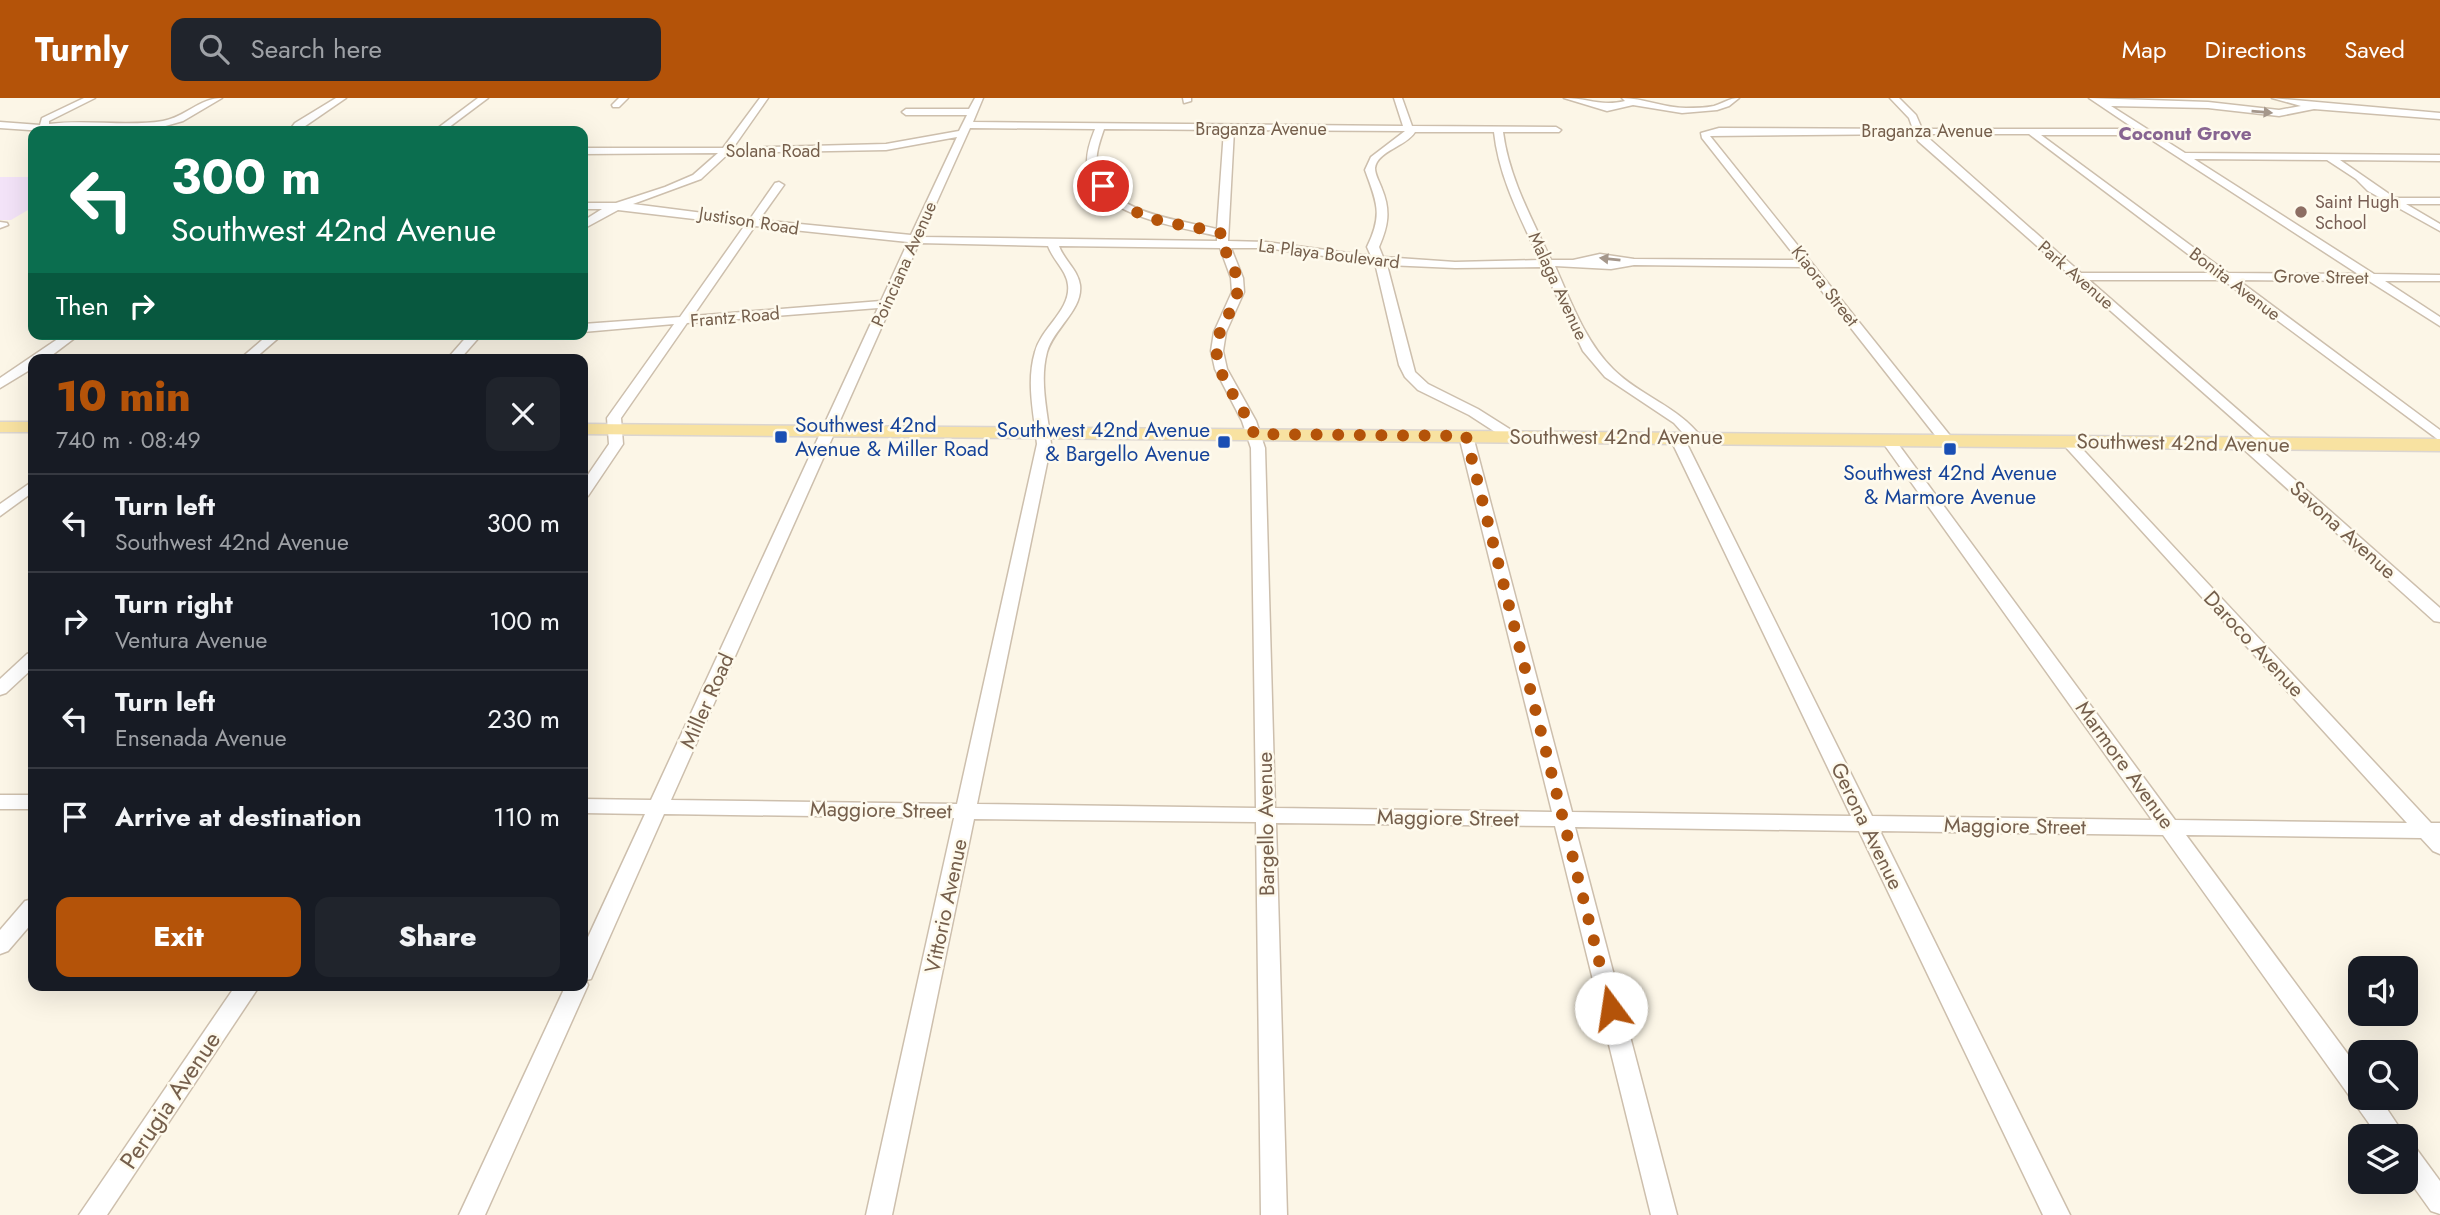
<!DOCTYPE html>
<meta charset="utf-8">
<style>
body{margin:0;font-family:Jost,sans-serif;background:#20242c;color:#f1f3f6;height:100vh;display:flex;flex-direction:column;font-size:26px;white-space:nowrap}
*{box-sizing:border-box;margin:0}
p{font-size:23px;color:#9ea1a6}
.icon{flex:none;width:38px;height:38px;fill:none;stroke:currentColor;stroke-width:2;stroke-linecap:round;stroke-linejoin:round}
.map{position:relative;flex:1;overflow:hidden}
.side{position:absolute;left:28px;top:256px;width:560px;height:637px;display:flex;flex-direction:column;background:#171b24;border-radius:14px;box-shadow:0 7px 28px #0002}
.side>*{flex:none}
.guide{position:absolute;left:28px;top:28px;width:560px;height:214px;border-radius:14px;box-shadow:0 7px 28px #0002;background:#0b6e4f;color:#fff;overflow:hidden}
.buttons{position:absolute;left:2348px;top:858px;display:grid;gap:14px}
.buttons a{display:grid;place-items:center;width:70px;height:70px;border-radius:14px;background:#171b24;box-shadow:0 7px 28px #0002;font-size:35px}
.pin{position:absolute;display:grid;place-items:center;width:60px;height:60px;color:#fff;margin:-30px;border:4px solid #fff;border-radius:50%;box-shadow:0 2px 7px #0007}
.me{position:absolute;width:77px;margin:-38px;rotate:346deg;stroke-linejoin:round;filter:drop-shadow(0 0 5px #0008)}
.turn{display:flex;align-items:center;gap:24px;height:147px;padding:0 28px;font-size:32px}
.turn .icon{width:91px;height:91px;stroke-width:2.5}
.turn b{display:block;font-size:49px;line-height:60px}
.then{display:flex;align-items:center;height:66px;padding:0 28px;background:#0003;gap:14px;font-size:26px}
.round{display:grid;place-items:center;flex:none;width:74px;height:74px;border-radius:14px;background:#20242c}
.headline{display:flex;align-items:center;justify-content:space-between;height:119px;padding:0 28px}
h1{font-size:42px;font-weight:800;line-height:52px;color:#b45309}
.action{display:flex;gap:14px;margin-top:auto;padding:14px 28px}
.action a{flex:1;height:80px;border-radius:14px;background:#b45309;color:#fff;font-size:28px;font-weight:800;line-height:80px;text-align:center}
.action a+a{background:#20242c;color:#f1f3f6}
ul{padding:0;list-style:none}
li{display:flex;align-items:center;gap:21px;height:98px;padding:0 28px;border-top:2px solid #363941}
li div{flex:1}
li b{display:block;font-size:26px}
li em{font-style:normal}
header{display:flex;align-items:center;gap:42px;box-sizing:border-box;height:98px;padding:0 35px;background:#b45309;color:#fff}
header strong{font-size:33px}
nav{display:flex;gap:38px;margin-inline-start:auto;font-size:24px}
.search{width:490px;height:63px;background:#20242c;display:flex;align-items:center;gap:18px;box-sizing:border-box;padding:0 24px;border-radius:14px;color:#9ea1a6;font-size:26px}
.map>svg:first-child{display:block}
.education{fill:#f3e3f8}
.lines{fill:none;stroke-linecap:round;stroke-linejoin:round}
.minor-casing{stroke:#cdbfad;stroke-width:3}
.major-casing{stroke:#dbd5d0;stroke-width:3}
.minor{fill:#fff;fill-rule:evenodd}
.major{fill:#f8e2a1;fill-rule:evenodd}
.oneway{fill:#a5978b}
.route{stroke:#b45309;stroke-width:12;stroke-dasharray:0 21.6}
.education-dot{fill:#8d6e63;stroke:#fefaed;stroke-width:2.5}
.transit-dot{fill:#1a4fb4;stroke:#fefaed;stroke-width:2.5}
.labels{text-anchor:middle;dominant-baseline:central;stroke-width:5;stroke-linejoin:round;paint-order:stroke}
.far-street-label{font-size:18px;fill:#755f4c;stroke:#fefaed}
.far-education-label{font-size:18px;fill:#785e54;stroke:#fefaed;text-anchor:start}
.far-neighbourhood-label{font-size:19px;font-weight:bold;fill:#876491;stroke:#fefaed}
.transit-label{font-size:21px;fill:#164399;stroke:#fefaed;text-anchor:start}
.street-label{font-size:21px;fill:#755f4c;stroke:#fefaed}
.near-street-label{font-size:24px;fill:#755f4c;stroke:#fefaed}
</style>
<header>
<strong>Turnly</strong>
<div class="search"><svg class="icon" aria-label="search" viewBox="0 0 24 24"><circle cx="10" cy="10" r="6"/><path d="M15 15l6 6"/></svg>Search here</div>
<nav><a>Map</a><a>Directions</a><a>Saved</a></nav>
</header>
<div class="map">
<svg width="2440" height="1117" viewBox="0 0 2440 1117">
<rect width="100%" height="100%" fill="#fcf6e7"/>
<polygon class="education" points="0,79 33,79 33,109 11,122 0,122"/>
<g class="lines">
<g class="minor-casing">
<g id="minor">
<path d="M84 0H95L49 23V26C87 21 126 29 163 23 185 19 200 0 222 0L183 23 162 29H70L44 33 0 30V24L40 27 42 20Z"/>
<polygon points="336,0 346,0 298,33 289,33 295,25"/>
<polygon points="478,0 488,0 444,33 434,33"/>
<polygon points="619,0 628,0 619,9 613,9 612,7"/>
<path d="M760 0H768L733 50 886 46 959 33 967 17H906L902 14 906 11H969L975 0H983L973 24 1403 28 1394 0H1402L1412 28 1556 29 1561 32 1559 34H1503C1509 80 1532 121 1551 162H1573L1600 156 1634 161 1798 162 1702 40 1701 35 1719 30 1913 31 1909 20 1890 0H1899L1916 17 1922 31H2135L2089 0 2208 4 2279 12 2301 8 2272 0 2440 15V21L2314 11 2279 18 2208 10 2111 8 2185 55 2440 57V63L2340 62 2395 100H2440V106H2406L2440 126V133L2368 93 2356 81 2327 62 2194 61 2374 176 2440 177V183H2385L2440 219V228L2369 183 2238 182 2440 332V343L2223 182H2089L2277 346 2270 350 2265 349 1918 43 1915 36 1710 38 1952 340V346H1942L1803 169 1634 167 1611 171 1555 168C1571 204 1585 243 1613 271 1640 298 1678 308 1702 340L1695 344 1690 343 1674 325 1605 279 1583 253 1543 169 1455 170 1387 167 1415 274 1428 286 1478 311 1516 335V341H1506L1469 317 1418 292 1405 279 1399 267 1375 165 1266 150H1231L1243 180 1244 194 1226 234 1223 253 1227 271 1256 323 1265 350 1275 710 1552 714 1459 338 1466 334 1473 338 1572 714 1851 718 1670 340 1677 336 1684 340 1872 718 2152 722 1881 342 1888 338 1893 339 2175 722 2407 725 2061 344 2068 340 2073 341 2431 725H2440V756L2433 753 2421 740 2186 737 2361 974V999H2379L2405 1038H2378L2163 737 1880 733 2070 1117H2043L1859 733 1575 729 1677 1117H1651L1555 728 1276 725 1287 1117H1261L1256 724 974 721 892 1117H866L954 720 664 716 594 874 591 881 586 882 588 887 485 1117H459L566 887H583V850L645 716 583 715V701L651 702 878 210 687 225 621 320 623 346 588 398 583 399V384L609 346 607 320 674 226 583 234V226L680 219 745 127 618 112 583 131V123L602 111H583V105H616L665 89 693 77 718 55 583 56V50H723ZM970 30 1095 31C1091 41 1087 52 1087 63 1088 118 1178 128 1217 138V143L921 139ZM1104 31 1224 32 1217 131C1181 122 1106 116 1097 68 1095 56 1100 43 1104 31ZM1234 32 1405 33 1371 59 1365 72C1377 105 1383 116 1367 149L1371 158 1266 144 1228 143ZM1415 34H1494C1499 80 1521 121 1540 162L1455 164 1383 159 1379 149C1388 128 1391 113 1382 91 1380 85 1375 77 1375 70 1377 53 1407 48 1415 34ZM1924 36H2029L2213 175H2081ZM2041 37H2144L2358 176 2228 175ZM957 39 911 137 759 122 784 87 779 84 775 85 750 121 633 106 701 81 729 55 886 52ZM755 128 908 144 881 203 693 218ZM919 145 1048 148C1053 162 1067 173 1068 187 1071 212 1041 230 1035 254 1026 284 1034 316 1037 346L957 706 671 702ZM1059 148 1220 150 1231 180 1232 194 1214 234 1211 253 1215 271 1242 323 1251 350 1256 710 977 706 1051 346C1048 316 1039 284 1047 254 1054 230 1083 212 1080 187 1078 172 1064 162 1059 148Z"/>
<polygon points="1183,0 1191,0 1191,3 1184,5"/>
<path d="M1564 0C1588 0 1601 9 1625 3L1622 0C1643 0 1664 10 1686 10 1695 10 1705 10 1714 8 1724 5 1729 0 1739 0L1729 8 1717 12 1682 15 1633 7 1607 13Z"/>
<polygon points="0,124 7,125 8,127 0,130"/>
<polygon points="65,236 80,236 47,261 33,261 33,270 0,290 0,280"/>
<polygon points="269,236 283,236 254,261 240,261"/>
<polygon points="469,236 482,236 460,261 447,261"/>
<polygon points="2246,342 2251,343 2440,510 2440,524 2434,523 2241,349 2239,346"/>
<polygon points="33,383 33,394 0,418 0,406"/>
<polygon points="33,554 33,570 6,595 0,597 0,581 27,556"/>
<rect x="0" y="697" width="33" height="14"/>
<polygon points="33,801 33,824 8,853 0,856 0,832 25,803"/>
<polygon points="236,887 260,887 107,1117 79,1117"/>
<polygon points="2406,1045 2415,1049 2440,1083 2440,1116 2431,1113 2406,1078"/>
</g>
</g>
<g class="major-casing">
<g id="major">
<rect x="0" y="324" width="33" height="10"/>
<polygon points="583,326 2440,341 2440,353 583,336"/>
</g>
</g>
<use href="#minor" class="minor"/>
<use href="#major" class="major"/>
</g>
<defs><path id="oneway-solid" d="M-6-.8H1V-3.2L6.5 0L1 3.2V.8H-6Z" transform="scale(1.75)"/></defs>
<g class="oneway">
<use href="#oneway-solid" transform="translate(2262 14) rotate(5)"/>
<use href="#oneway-solid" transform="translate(1610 161) rotate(-174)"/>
</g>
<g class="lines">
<path class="route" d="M1103 88C1145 131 1170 121 1223 136 1221 155 1237 168 1238 187 1238 209 1219 225 1217 247 1213 279 1245 307 1254 336L1466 338 1611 910"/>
</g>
<circle class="education-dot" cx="2301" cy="114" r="7"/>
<g class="transit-dot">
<rect x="774" y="332" width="14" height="14" rx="3.5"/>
<rect x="1217" y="337" width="14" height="14" rx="3.5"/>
<rect x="1943" y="344" width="14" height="14" rx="3.5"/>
</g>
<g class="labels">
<g class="far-street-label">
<text x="1261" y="31">Braganza Avenue</text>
<text x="1927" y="33">Braganza Avenue</text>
<text x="773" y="53">Solana Road</text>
<text transform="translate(749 123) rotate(9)">Justison Road</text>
<text transform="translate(1329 156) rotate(7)">La Playa Boulevard</text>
<text transform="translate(904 166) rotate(-66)">Poinciana Avenue</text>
<text transform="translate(2076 177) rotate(41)">Park Avenue</text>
<text transform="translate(2321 179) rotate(1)">Grove Street</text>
<text transform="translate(2235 186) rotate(37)">Bonita Avenue</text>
<text transform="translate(1558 188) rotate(65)">Malaga Avenue</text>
<text transform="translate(1825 188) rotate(52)">Kiaora Street</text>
<text transform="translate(735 219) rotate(-5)">Frantz Road</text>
</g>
<g class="far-education-label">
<text x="2315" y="104">Saint Hugh<tspan x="2315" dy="21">School</tspan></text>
</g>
<g class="far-neighbourhood-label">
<text x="2185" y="35">Coconut Grove</text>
</g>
<g class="transit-label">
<text x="795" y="327">Southwest 42nd<tspan x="795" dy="24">Avenue &amp; Miller Road</tspan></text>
<text x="1210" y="332" text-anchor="end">Southwest 42nd Avenue<tspan x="1210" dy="24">&amp; Bargello Avenue</tspan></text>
<text x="1950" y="375" text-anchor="middle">Southwest 42nd Avenue<tspan x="1950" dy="24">&amp; Marmore Avenue</tspan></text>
</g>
<g class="street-label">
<text x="1616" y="339">Southwest 42nd Avenue</text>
<text transform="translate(2183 345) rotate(1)">Southwest 42nd Avenue</text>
<text transform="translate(2343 432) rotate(42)">Savona Avenue</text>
<text transform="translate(2254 546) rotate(47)">Daroco Avenue</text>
<text transform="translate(707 603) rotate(-66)">Miller Road</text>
<text transform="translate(2125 667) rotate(54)">Marmore Avenue</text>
<text transform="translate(881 712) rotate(1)">Maggiore Street</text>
<text transform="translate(1448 720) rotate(1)">Maggiore Street</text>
<text transform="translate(1266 726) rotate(-91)">Bargello Avenue</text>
<text transform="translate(1867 728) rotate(64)">Gerona Avenue</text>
<text transform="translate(2015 728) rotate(1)">Maggiore Street</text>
<text transform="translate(946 808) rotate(-78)">Vittorio Avenue</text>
</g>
<g class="near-street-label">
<text transform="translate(170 1002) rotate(-56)">Perugia Avenue</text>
</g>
</g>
</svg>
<div class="buttons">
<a><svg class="icon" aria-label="sound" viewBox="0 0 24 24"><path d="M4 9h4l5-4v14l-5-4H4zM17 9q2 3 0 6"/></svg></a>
<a><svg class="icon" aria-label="search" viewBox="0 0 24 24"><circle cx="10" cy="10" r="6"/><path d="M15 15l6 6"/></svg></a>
<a><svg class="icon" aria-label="layers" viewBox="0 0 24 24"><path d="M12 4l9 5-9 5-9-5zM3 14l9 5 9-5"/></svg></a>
</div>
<div class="pin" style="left:1103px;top:88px;background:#d93025"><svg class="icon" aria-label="arrive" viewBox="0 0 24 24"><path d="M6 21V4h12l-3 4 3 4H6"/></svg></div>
<svg class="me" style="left:1611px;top:910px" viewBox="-20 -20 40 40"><circle r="19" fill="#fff"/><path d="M0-13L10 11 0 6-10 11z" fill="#b45309"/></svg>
<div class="guide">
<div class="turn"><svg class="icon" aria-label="left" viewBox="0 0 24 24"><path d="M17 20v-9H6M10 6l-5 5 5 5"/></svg><div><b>300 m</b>Southwest 42nd Avenue</div></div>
<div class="then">Then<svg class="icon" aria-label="right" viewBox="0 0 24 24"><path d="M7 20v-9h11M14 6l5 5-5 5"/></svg></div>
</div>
<section class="side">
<div class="headline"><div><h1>10 min</h1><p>740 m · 08:49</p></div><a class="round"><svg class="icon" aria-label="close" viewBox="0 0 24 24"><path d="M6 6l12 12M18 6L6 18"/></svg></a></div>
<ul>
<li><svg class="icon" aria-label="left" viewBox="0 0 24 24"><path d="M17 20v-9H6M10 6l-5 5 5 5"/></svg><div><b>Turn left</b><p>Southwest 42nd Avenue</p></div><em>300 m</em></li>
<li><svg class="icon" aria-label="right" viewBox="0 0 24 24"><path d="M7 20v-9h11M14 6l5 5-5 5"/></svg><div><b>Turn right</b><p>Ventura Avenue</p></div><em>100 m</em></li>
<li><svg class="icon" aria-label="left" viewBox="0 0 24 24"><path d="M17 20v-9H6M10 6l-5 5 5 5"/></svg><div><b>Turn left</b><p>Ensenada Avenue</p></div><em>230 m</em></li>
<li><svg class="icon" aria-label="arrive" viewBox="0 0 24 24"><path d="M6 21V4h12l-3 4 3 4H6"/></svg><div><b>Arrive at destination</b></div><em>110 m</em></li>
</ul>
<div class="action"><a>Exit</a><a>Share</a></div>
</section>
</div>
